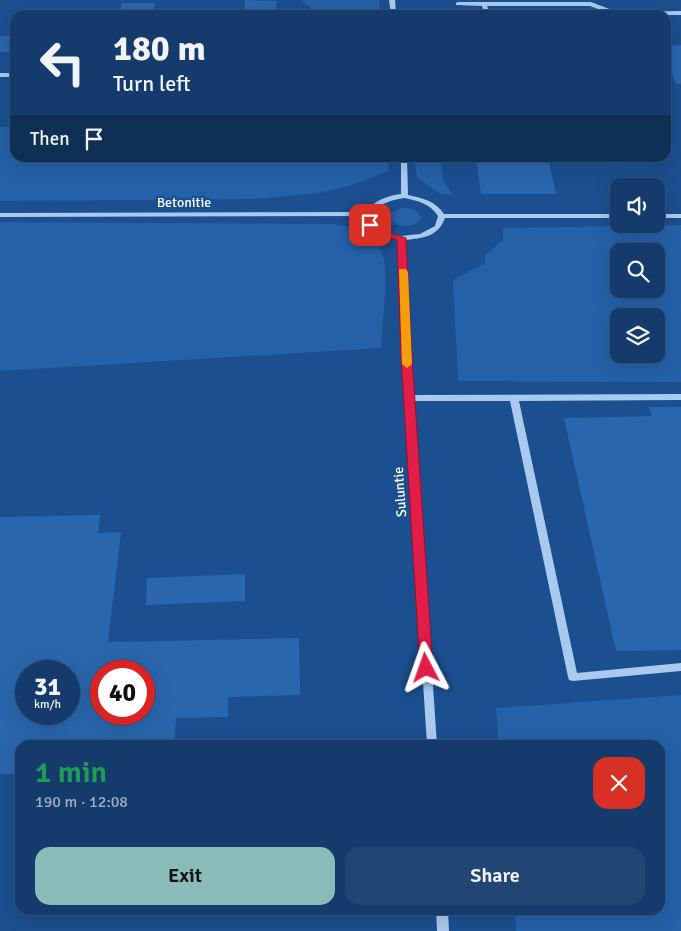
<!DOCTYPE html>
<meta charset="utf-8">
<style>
body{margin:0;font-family:Signika,sans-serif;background:#214673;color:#f1f3f6;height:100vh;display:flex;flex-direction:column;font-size:19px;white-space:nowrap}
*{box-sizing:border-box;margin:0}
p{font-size:16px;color:#9dadc1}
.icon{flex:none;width:28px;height:28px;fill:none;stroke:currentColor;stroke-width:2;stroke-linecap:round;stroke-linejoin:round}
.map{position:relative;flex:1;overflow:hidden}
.drawer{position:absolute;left:15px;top:740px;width:650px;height:175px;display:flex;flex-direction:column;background:#143b6b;border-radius:15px;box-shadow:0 5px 20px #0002,0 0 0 1px #33557e}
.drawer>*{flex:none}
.banner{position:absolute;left:10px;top:10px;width:661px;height:152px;border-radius:15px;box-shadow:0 5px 20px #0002,0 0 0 1px #33557e;background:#143b6b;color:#f1f3f6;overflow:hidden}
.controls{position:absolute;left:610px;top:178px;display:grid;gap:10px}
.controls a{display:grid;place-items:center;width:55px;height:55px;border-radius:10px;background:#143b6b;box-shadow:0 5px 20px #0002,0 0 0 1px #33557e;font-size:25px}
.speed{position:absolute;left:15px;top:660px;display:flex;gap:10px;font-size:25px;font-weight:700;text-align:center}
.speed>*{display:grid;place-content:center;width:65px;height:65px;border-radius:50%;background:#143b6b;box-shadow:0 5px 20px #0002,0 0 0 1px #33557e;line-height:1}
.speed small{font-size:12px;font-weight:400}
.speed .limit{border:8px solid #d22;background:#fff;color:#111}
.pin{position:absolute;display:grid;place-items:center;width:42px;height:42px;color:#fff;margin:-21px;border-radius:10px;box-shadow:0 2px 8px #0006}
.me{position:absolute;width:55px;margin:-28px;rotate:356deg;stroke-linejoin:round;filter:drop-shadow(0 0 4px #0008)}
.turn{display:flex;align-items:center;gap:18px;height:105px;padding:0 20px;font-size:22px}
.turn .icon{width:65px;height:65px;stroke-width:2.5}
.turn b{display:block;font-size:35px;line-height:42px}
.then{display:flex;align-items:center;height:48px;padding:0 20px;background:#0003;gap:10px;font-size:19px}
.round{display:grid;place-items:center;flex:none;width:52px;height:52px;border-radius:15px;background:#214673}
.headline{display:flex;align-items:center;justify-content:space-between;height:85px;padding:0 20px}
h1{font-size:30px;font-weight:600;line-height:38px;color:#1e9e55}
.primary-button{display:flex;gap:10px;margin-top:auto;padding:10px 20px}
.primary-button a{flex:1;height:58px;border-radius:15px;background:#8bbbb9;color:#111;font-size:20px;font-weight:600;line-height:58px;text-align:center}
.primary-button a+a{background:#214673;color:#f1f3f6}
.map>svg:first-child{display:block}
.green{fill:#2461a8;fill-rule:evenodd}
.building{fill:#2a66ad;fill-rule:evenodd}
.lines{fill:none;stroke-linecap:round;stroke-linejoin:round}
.minor{fill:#a9c9ee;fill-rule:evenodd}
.route{fill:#e11d48;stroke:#92132f}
.slow{fill:#f59e0b}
.labels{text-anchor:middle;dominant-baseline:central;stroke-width:5;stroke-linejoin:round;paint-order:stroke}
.street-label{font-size:14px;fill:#fff;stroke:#1b4f8f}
</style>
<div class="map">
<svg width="681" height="931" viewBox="0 0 681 931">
<rect width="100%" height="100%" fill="#1b4f8f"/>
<g class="green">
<polygon points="301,0 379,0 380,15 309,15 310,7"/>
<polygon points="0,127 15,127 15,158 388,158 389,171 349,186 320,193 254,199 0,201"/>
<polygon points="414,158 441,158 443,181 453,195 440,194 417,177"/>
<path d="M401 208C409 208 418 209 421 218 414 229 401 227 391 222L389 218 390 213Z"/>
<path d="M0 222 335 224C381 231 388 251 385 294 384 312 382 330 381 348L0 371Z"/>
<path d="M681 225V382L458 381 453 280 485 263V255L503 240V228ZM619 251H656V289H619ZM619 316H656V354H619Z"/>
<polygon points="681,695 681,931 516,931 515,910 660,910 660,745 499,745 496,708"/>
</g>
<g class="building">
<polygon points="245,0 277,1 275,15 244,15"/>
<polygon points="122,3 155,3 153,15 118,15"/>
<rect x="0" y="36" width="15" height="16"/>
<polygon points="681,45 681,84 676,84 666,57 666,46"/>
<polygon points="476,158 548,158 556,194 481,194"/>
<polygon points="649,407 681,407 681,650 616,651 564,418 652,416"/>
<path d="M100 515 98 533 121 532 108 642 299 638 300 695 228 697V717L176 718 174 745H20V774H0V517ZM26 671H69V714H26ZM101 671H144V714H101Z"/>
<polygon points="245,574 245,601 146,605 147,578"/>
</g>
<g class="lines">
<g class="minor">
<path d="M389 0H395L396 12H484L482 6 456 5V3L458 2H591L612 10V12L681 11V15H391ZM487 6H590L606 12H489Z"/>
<rect x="0" y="73" width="15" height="4"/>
<path d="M401 158H407L408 195C423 198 435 201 444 214H619V218H445C438 237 423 238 405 240L414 395 681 394V400L519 401 577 673 681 663V671L573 681 569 680 568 677 510 401H414L437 745H427L405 398 397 239C381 236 370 233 364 216L0 217V213L365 212C375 200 387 196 401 194ZM405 198C419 201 430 204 438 216L435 226 420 234 401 236 385 232 374 224 371 214C380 203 391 200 405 198Z"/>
<rect x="656" y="214" width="25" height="4"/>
<polygon points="436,910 448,910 449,931 437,931"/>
</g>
</g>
<polygon class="route" points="370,222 386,232 406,238 412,357 433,668 431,672 426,673 422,672 420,668 401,357 397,240 380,236 366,225"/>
<polygon class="slow" points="399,269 406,269 408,272 412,364 407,368 402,364"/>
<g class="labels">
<g class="street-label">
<text x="184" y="202">Betonitie</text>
<text transform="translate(400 492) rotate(-94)">Suluntie</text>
</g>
</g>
</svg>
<div class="controls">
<a><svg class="icon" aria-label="sound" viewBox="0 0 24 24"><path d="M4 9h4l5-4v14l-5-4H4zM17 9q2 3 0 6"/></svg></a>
<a><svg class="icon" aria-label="search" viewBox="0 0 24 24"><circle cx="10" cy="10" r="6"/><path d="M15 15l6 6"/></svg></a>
<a><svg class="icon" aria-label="layers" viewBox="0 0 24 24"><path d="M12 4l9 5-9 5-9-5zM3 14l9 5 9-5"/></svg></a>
</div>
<div class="speed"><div>31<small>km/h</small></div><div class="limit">40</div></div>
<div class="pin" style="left:370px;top:225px;background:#d93025"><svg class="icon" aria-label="arrive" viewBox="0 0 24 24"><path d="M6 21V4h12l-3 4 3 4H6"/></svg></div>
<svg class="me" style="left:426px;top:668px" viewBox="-20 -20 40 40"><path d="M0-17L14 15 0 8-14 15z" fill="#e11d48" stroke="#fff" stroke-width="4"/></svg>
<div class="banner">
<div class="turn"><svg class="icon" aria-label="left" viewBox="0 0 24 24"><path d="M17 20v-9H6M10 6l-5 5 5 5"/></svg><div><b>180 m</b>Turn left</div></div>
<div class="then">Then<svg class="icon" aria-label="arrive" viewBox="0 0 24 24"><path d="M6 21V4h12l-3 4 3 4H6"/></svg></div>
</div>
<section class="drawer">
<div class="headline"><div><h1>1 min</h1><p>190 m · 12:08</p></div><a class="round" style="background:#d93025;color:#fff"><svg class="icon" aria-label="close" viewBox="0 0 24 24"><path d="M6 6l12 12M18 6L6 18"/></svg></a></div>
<div class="primary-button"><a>Exit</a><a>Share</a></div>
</section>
</div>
